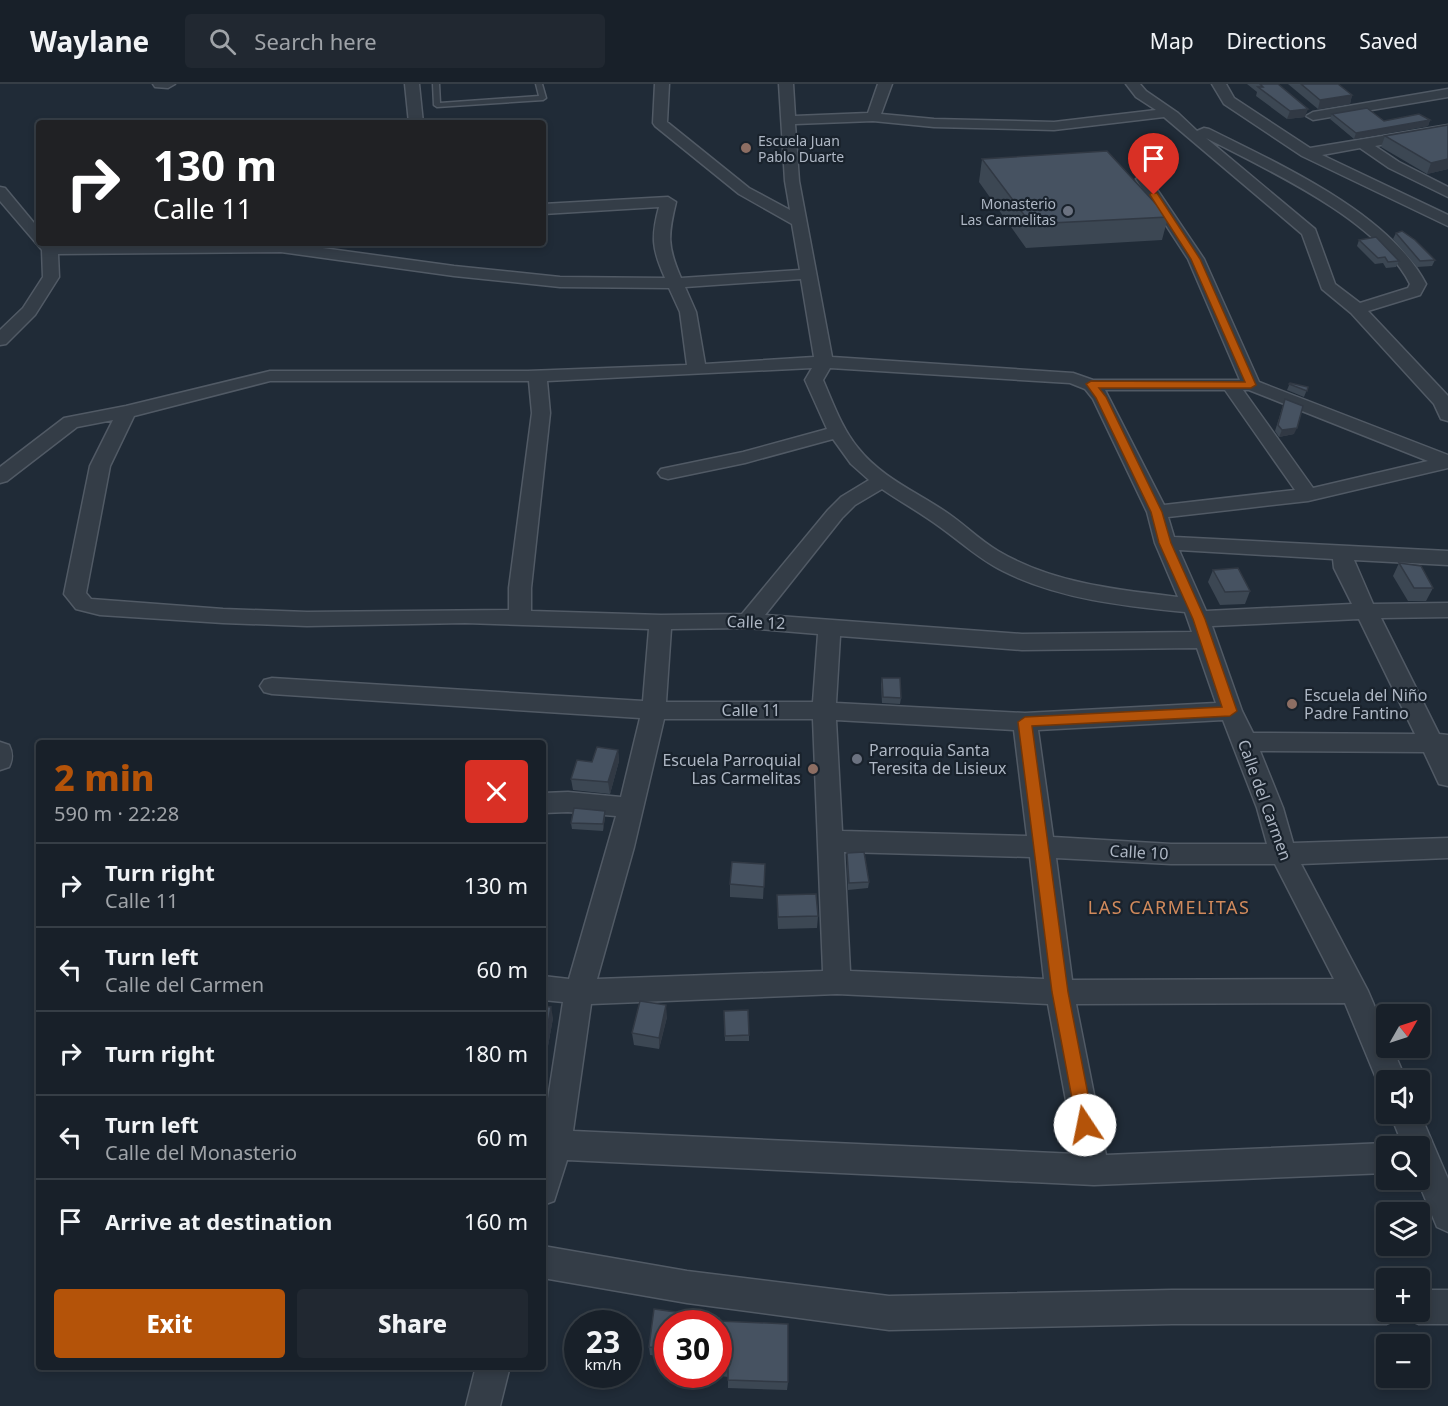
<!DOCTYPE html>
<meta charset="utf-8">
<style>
body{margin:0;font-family:"Noto Sans",sans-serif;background:#212831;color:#f1f3f6;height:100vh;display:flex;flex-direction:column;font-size:22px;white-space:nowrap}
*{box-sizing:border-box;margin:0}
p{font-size:20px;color:#9fa3a8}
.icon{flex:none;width:33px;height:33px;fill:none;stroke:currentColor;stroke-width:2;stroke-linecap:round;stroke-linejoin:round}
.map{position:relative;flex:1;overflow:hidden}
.drawer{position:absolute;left:36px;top:656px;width:510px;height:630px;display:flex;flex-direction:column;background:#182029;border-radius:6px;box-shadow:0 3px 9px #0003,0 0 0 2px #363e46}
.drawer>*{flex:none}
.banner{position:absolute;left:36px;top:36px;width:510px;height:126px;border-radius:6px;box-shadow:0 3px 9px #0003,0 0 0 2px #363e46;background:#202124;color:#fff;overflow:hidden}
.needle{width:39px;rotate:51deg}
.tools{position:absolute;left:1376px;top:920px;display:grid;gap:12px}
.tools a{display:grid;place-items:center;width:54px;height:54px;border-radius:6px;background:#182029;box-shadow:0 3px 9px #0003,0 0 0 2px #363e46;font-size:30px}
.speed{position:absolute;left:564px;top:1226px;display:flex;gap:12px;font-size:30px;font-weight:700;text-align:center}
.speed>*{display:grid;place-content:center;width:78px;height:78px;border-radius:50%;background:#182029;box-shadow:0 3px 9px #0003,0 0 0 2px #363e46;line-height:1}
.speed small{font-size:15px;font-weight:400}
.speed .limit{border:9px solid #d22;background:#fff;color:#111}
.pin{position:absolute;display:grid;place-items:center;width:51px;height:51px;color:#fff;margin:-62px -26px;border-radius:50% 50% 50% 0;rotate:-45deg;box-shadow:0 0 6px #0007}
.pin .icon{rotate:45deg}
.me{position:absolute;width:66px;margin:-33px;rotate:349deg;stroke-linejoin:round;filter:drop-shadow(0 0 4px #0008)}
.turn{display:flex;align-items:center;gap:21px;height:126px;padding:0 18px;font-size:27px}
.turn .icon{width:78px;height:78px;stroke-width:2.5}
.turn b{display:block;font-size:42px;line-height:51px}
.round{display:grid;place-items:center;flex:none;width:63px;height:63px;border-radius:6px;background:#212831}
.summary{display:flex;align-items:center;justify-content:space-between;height:102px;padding:0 18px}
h1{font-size:36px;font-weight:800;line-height:45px;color:#b45309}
.primary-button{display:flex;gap:12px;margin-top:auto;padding:12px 18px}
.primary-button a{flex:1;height:69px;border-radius:6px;background:#b45309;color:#fff;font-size:24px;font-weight:800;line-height:69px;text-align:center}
.primary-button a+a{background:#212831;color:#f1f3f6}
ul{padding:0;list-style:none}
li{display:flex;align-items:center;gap:18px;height:84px;padding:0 18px;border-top:2px solid #363e46}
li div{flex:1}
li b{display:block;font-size:22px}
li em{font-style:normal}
header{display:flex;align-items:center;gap:36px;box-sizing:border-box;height:84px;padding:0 30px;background:#182029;border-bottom:2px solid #363e46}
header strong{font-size:28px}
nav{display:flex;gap:33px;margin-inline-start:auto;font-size:21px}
.search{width:420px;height:54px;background:#212831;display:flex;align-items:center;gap:15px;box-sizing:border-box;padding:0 21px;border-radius:6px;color:#9fa3a8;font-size:22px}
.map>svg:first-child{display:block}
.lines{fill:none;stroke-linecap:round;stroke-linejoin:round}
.lane-casing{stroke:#515a65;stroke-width:3}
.street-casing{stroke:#515a65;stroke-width:3}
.lane{fill:#343d47;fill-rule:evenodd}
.street{fill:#343d47;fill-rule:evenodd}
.wall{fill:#3c4753}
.shaded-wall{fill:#313944}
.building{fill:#465261;stroke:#313944;stroke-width:1.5}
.route{fill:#b45309;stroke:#753606;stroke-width:1.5}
.education-dot{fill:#8d6e63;stroke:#19222c;stroke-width:2}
.worship-dot{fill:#6b7280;stroke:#19222c;stroke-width:2}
.labels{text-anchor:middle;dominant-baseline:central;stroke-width:4.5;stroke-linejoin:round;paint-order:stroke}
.far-poi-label{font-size:14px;fill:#aeb7c4;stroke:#19222c;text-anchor:start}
.street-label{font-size:16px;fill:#aeb7c4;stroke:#19222c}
.poi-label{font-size:16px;fill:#aeb7c4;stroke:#19222c;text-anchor:start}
.neighbourhood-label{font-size:18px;letter-spacing:1.5px;fill:#d18a5c;stroke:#19222c}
</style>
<header>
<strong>Waylane</strong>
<div class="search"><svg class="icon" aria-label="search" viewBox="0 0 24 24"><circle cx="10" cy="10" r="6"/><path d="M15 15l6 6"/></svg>Search here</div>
<nav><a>Map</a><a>Directions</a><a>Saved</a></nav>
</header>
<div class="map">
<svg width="1448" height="1322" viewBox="0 0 1448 1322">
<rect width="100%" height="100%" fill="#202b37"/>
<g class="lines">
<g class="lane-casing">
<polygon id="lane" points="433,0 439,0 440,19 539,12 536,0 542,0 546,14 543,16 437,23 434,21"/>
</g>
<g class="street-casing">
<g id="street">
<polygon points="153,0 175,0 168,4 155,3"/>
<polygon points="405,0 419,0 423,39 409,39"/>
<path d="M655 0H669L667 38 749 104 790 126 785 97 779 0H793L795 32 868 29 878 0H892L881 30 934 35 1054 38 1156 26 1136 13 1126 0H1140L1146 7 1178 29 1197 47 1204 44 1209 45C1279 80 1389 129 1426 200L1420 211 1368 227 1448 312V337L1441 335 1434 320 1351 229 1322 205 1302 150 1164 33 1054 46 934 43 873 37 795 40 799 97 832 273 1073 289 1093 296H1240L1188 175 1136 95 1143 91 1148 92 1204 175 1259 298 1448 371V384L1308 417 1168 433 1174 453 1448 467V481L1354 476 1373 520 1448 519V533L1381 534 1439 650 1448 651V702L1439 700 1424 668 1260 667 1283 724 1293 759 1448 754V774L1301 780 1368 907 1386 949V963H1392L1406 996H1386V1008L1381 1006 1345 919 1076 920 1106 1071 1386 1059 1393 1062H1386V1089L1094 1101 567 1076 554 1117 543 1121V1047L563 918 543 916V892L569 895 616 732 568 728 543 729V709L568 708 621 713 640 634 272 610 264 608 260 602 264 596 272 594 643 617 649 545 465 539 307 542 223 539 100 531 76 525 64 510 90 382 113 336 77 343 7 397 0 399V383L64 334 126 322 270 287H528L687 281 680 228 669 204 560 203 454 192 281 168 58 170 59 193 35 231 6 260 0 261V246L23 224 43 193 42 166 0 117V103L5 104 39 145V159H286L454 182 560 193 665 194C652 165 651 153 659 123L543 130V120L668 113 676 118C668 151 667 162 681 194L800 186 792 140 739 110 655 42 653 39ZM1206 54C1268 86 1378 136 1410 200L1408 204 1360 219 1335 200 1315 145ZM801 195 814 273 705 280 696 228 685 203ZM812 284 805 296 827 345 743 368 661 385 658 389 661 393 668 395 745 379 833 355 851 380 869 396 841 413 828 426 742 530 661 531 531 527V504L550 329 547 297ZM830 284 1070 299 1085 305 1093 315 1147 428 1155 459 1178 513C1117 506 1052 499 998 467 978 455 962 438 943 426 914 407 880 392 858 364 842 345 833 319 823 296ZM270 297H529L532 329 509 504V526L307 528 223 525 91 515 86 509 110 382 134 332ZM1105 306H1225L1295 406 1164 421ZM1243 306H1249L1428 377 1313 404ZM882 405C901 418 921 429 940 443 961 458 979 475 1003 487 1058 515 1125 522 1185 528L1192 548 1022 550 765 531 842 434 855 421ZM1179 466 1333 475 1334 484 1352 520 1206 527ZM1359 535 1415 650 1253 649 1242 627 1212 542ZM748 544 818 550 813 618H666L671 545ZM840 552 1022 566 1197 564 1216 619 1025 629 836 619ZM664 635H813L823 887 597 895 634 763ZM836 636 1014 646 1027 752 842 747ZM1223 636 1257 724 1267 760H1171L1053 753 1038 646ZM844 768 1030 773 1044 895 850 887ZM1056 774 1171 780H1275L1334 895 1072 896ZM837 910 1048 920 1076 1070 573 1047 591 920Z"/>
<polygon points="1212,0 1226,0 1234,14 1310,64 1448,41 1448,49 1375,62 1399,78 1448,103 1448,113 1389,84 1360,64 1322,71 1448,131 1448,142 1302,72 1224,20"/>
<polygon points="1448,5 1448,13 1313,36 1306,32 1313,28"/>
<path d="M0 658 9 661C13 669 13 675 9 683L0 686Z"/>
<polygon points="1419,1027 1448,1095 1448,1148 1437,1143 1417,1095 1419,1095 1419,1062 1403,1062 1390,1029 1419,1029"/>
<polygon points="543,1162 687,1187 889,1212 1172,1206 1386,1206 1386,1227 1401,1227 1398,1235 1386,1240 1172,1240 889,1246 687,1219 543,1194"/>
<polygon points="1419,1206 1448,1206 1448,1240 1419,1240 1407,1235 1404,1227 1419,1227"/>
<polygon points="476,1282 510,1282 500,1322 466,1322"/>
</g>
</g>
<use href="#lane" class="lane"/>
<use href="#street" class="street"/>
</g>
<g class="wall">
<polygon points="1247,0 1278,0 1305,33 1287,35 1256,12 1257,8"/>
<polygon points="1288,0 1338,0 1352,11 1350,20 1318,25"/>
<polygon points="1332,30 1384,37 1430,36 1428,42 1354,55 1330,35"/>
<polygon points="1448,41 1448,85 1427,90 1381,63 1385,52"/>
<polygon points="982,75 1168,133 1162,156 1026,164 979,98"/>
<polygon points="1396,149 1435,176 1432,182 1417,183 1393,155"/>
<polygon points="1359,156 1399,177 1396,183 1386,184 1383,179 1375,180 1357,162"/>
<polygon points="1290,299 1308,303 1304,313 1287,306"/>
<polygon points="1285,315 1294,350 1279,353 1275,347"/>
<polygon points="1399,479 1433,504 1426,517 1408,517 1393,492"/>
<polygon points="1213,486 1250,507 1245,520 1220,521 1208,498"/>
<polygon points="882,594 901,614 900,620 882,619 881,600"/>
<polygon points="618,666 619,677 610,710 573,706 571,695 592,678"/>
<polygon points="605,733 603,747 572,745 571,739"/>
<polygon points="847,769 869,798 868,804 848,806 847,775"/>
<polygon points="765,780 763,815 730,813 730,800"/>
<polygon points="777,811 818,832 817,844 778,845 777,823"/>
<polygon points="543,922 553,934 548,962 543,962"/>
<polygon points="724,927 749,951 749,957 725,957"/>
<polygon points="667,933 659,965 634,961 632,949"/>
<polygon points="654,1225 719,1234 719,1237 788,1240 788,1298 787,1306 728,1304 728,1293 706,1290 718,1290 718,1239 668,1239 668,1273 650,1271 649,1263"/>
</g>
<g class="shaded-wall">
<polygon points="1352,11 1350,20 1318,25 1320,16"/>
<polygon points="1308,25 1305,33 1287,35 1290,27"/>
<polygon points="1430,36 1428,42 1354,55 1356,49"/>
<polygon points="1448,75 1448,85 1427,90 1431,79"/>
<polygon points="1297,344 1294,350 1279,353 1282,346"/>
<polygon points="618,666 619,677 610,710 608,698"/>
<polygon points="605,727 605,733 603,747 603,740"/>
<polygon points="666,921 667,933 659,965 659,954"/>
<polygon points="551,923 553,934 548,962 546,951"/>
</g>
<g class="building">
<polygon points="1260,0 1278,0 1308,25 1290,27 1258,3 1263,3"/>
<polygon points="1301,0 1338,0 1352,11 1320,16"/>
<polygon points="1367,24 1384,37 1419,30 1430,36 1356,49 1332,30"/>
<polygon points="1448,41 1448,75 1431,79 1385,52"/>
<polygon points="1107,67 1168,133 1031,140 982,75"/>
<polygon points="1402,147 1415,156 1435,176 1420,177 1396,149"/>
<polygon points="1376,153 1399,177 1388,178 1385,173 1378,174 1359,156"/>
<polygon points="1290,299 1308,303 1307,307 1289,300"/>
<polygon points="1285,315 1303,322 1297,344 1282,346 1278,341"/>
<polygon points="1399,479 1421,482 1433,504 1414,504"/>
<polygon points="1238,484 1250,507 1225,508 1213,486"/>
<polygon points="882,594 900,594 901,614 883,613"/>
<polygon points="597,663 618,666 608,698 571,695 577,676 592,678"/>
<polygon points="574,724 605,727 603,740 571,739"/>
<polygon points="864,768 869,798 849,799 847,769"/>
<polygon points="732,778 765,780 764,803 730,800"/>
<polygon points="816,810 818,832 778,833 777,811"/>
<polygon points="640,917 666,921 659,954 632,949"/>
<polygon points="543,922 551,923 546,951 543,950"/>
<polygon points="748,926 749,951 725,952 724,927"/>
<polygon points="654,1225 719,1234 719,1237 788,1240 788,1298 728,1296 728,1285 718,1284 718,1239 668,1239 668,1265 649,1263"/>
</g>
<polygon class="route" points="1151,109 1157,109 1200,175 1256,301 1251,304 1099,304 1106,313 1162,428 1171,459 1205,535 1237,627 1230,632 1032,642 1068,908 1094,1041 1091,1047 1085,1049 1079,1047 1077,1041 1052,908 1018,638 1025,633 1222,623 1193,535 1159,459 1151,428 1096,314 1086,300 1091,297 1245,298 1191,175 1150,111"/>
<g class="education-dot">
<circle cx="746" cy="64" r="6"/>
<circle cx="1292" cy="620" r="6"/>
<circle cx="813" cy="685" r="6"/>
</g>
<g class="worship-dot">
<circle cx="1068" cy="127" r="6"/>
<circle cx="857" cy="675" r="6"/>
</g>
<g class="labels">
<g class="far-poi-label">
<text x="758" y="56">Escuela Juan<tspan x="758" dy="16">Pablo Duarte</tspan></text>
<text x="1056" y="119" text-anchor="end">Monasterio<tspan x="1056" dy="16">Las Carmelitas</tspan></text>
</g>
<g class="street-label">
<text transform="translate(756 538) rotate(2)">Calle 12</text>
<text x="751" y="626">Calle 11</text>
<text transform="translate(1265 716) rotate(70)">Calle del Carmen</text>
<text transform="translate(1139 768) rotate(3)">Calle 10</text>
</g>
<g class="poi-label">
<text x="1304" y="611">Escuela del Niño<tspan x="1304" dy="18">Padre Fantino</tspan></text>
<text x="869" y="666">Parroquia Santa<tspan x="869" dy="18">Teresita de Lisieux</tspan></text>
<text x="801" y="676" text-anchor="end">Escuela Parroquial<tspan x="801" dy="18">Las Carmelitas</tspan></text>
</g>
<g class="neighbourhood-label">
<text x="1169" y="823">LAS CARMELITAS</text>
</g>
</g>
</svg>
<div class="tools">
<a><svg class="needle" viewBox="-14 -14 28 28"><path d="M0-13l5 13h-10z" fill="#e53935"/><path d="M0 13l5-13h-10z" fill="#9fa3a8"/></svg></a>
<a><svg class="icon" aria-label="sound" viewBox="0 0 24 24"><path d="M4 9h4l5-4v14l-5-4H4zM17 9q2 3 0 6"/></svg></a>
<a><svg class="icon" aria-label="search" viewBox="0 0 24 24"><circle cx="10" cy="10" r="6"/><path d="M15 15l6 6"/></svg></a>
<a><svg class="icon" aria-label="layers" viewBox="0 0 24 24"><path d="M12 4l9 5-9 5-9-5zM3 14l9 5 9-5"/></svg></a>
<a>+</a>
<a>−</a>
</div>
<div class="speed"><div>23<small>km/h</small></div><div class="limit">30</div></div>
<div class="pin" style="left:1154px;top:111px;background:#d93025"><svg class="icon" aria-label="arrive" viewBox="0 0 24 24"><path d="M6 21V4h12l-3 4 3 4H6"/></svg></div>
<svg class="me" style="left:1085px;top:1041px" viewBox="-20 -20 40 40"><circle r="19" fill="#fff"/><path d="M0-13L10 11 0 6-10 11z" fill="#b45309"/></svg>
<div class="banner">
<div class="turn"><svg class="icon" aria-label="right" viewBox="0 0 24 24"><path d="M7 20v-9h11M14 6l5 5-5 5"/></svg><div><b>130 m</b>Calle 11</div></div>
</div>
<section class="drawer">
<div class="summary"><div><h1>2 min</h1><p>590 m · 22:28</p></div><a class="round" style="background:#d93025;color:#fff"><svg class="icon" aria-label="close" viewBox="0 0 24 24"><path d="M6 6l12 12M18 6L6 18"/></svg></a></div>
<ul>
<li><svg class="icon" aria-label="right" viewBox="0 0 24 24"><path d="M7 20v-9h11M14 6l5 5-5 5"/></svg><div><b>Turn right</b><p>Calle 11</p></div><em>130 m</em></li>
<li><svg class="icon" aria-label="left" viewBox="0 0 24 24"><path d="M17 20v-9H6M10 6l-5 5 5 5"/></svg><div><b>Turn left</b><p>Calle del Carmen</p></div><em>60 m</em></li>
<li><svg class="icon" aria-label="right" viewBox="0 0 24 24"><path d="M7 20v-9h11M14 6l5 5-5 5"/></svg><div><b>Turn right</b></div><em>180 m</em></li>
<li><svg class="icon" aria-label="left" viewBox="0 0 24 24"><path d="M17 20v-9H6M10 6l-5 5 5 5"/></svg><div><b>Turn left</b><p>Calle del Monasterio</p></div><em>60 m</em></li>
<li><svg class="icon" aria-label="arrive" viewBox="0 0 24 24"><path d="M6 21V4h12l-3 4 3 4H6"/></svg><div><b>Arrive at destination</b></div><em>160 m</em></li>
</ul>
<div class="primary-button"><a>Exit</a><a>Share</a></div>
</section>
</div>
